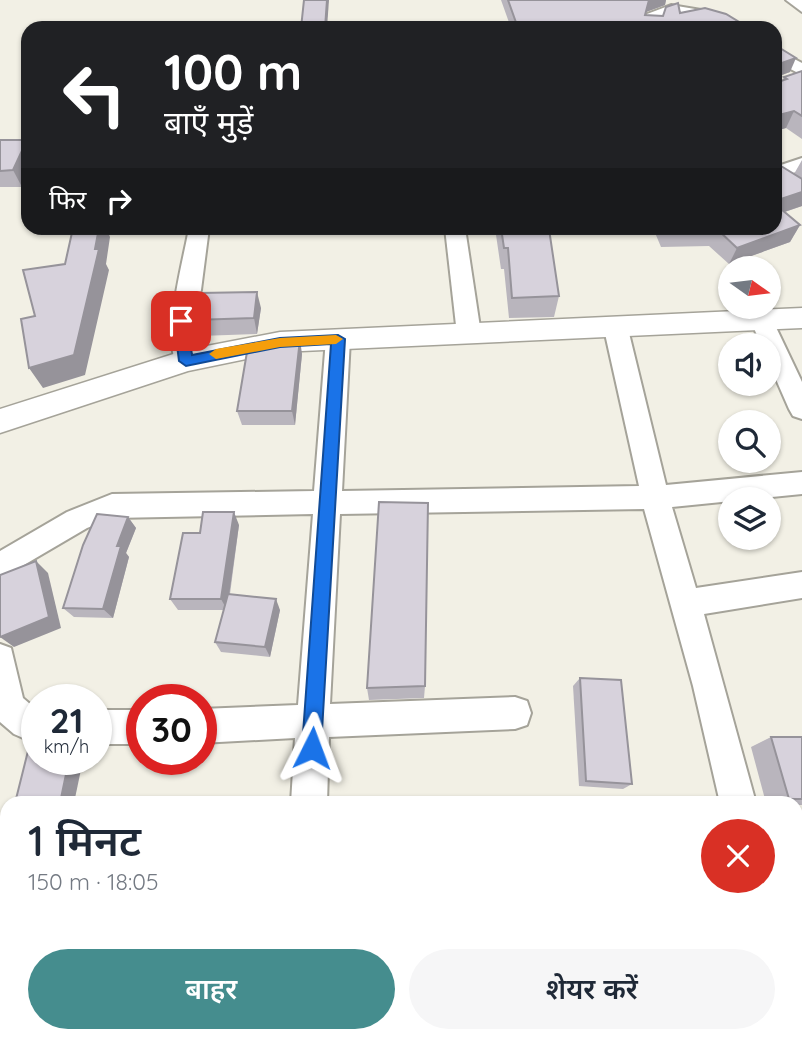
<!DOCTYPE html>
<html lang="hi">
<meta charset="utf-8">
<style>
body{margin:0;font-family:Quicksand,"Noto Sans Devanagari",sans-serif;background:#f6f6f7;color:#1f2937;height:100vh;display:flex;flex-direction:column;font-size:26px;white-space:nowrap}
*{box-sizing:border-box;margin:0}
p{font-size:23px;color:#747a83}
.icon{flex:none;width:38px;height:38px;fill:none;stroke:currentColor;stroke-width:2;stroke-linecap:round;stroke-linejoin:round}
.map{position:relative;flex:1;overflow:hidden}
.drawer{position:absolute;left:0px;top:796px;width:803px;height:247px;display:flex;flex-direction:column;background:#fff;border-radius:21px 21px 0 0;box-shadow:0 2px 5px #0004}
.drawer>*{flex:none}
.banner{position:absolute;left:21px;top:21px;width:761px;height:214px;border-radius:21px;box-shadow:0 2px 5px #0004;background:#202124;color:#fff;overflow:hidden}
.needle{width:46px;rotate:104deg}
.buttons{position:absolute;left:718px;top:256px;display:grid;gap:14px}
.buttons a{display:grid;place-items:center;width:63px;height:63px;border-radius:50%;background:#fff;box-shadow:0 2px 5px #0004;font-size:35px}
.speed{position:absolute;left:21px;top:684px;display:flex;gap:14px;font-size:35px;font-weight:700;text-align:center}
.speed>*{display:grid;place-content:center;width:91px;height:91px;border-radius:50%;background:#fff;box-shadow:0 2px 5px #0004;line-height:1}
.speed small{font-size:18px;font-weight:400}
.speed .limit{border:10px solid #d22;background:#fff;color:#111}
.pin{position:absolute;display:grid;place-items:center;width:60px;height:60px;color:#fff;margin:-30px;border-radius:14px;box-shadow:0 4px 10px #0006}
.me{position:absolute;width:77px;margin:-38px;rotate:3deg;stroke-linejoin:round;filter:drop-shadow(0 0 5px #0008)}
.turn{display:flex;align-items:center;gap:24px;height:147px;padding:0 28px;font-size:32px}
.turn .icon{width:91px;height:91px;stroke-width:2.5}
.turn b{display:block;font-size:49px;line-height:60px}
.then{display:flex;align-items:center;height:66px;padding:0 28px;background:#0003;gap:14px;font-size:26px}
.round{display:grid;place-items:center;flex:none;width:74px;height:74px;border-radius:37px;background:#f6f6f7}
.overview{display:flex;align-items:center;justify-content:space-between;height:119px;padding:0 28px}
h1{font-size:42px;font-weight:600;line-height:52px}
.primary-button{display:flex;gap:14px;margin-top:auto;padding:14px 28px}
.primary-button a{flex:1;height:80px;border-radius:42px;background:#458d8e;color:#fff;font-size:28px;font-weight:600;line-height:80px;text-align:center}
.primary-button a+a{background:#f6f6f7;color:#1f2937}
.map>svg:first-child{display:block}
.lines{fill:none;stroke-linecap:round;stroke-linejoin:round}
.minor-casing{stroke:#a5a399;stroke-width:4}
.tertiary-casing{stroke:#a5a399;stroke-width:3}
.minor{fill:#fff;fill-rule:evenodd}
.tertiary{fill:#fff;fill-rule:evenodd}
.wall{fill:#b9b5bd}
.shaded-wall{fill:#96939a}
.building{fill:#d7d2dc;stroke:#96939a;stroke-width:2}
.route{fill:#1a73e8;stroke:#114b97;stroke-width:2}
.slow{fill:#f59e0b}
</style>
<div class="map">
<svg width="802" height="1042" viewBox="0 0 802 1042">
<rect width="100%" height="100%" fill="#f2f0e5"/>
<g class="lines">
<g class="minor-casing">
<g id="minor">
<polygon points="786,0 802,0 802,12"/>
<path d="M671 5 707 11 737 28C708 28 686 5 659 19V28H643L647 14Z"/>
<polygon points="775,49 802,63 802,75 775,61"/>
<polygon points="802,158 802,170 775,179 775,167"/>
<path d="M189 228H209L201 290 192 321 198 361 194 367 186 370 178 367C161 338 183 263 189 228Z"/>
<polygon points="445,228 465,228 481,334 477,340 461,340 457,334"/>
<polygon points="762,313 770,315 773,321 802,382 802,419 793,416 789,409 768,361 768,345 761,345 751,321 754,315"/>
<polygon points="616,321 624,323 628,329 666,485 802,472 802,494 672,507 696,588 802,572 802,598 704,614 756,803 720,803 693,686 644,509 340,514 330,704 515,697 527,701 531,713 527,725 515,729 329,737 327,803 291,803 295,738 201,743 201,709 298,705 313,514 113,518 87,528 0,579 0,551 67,512 112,494 314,491 326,339 330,333 346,333 350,339 342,491 639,486 604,329 608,323"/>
<polygon points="0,644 11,648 23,698 37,710 37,744 14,734 0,722"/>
<rect x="96" y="710" width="46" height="34"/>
<polygon points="796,815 802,816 802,852 796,851"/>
<polygon points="7,961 7,1001 0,1002 0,962"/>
<polygon points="796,1016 802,1018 802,1042 775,1042 774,1036 796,1036"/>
<rect x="295" y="1036" width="42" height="6"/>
</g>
</g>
<g class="tertiary-casing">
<polygon id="tertiary" points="802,308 802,328 280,352 188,371 0,433 0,409 186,350 280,332"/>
</g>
<use href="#minor" class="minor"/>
<use href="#tertiary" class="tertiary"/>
</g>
<g class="wall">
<polygon points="501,0 666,0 665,5 646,12 645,15 663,16 680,13 749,28 511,28"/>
<polygon points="775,45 790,72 779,76 777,82 782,81 784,77 802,71 802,139 786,128 775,131"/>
<polygon points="0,140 27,140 28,143 28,171 22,187 0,187"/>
<polygon points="802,160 802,206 785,212 800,225 790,242 729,264 709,246 661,247 653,228 775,228 794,174"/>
<polygon points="495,228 540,228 559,296 554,317 509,318 504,269 501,269"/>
<polygon points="261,308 257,334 200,336 194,320"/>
<polygon points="302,354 295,425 242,425 237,411"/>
<polygon points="128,517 136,528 126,553 129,557 113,618 74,617 63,608"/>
<polygon points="239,525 230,594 280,610 270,657 221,652 215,642 224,610 178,610 170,599 200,533"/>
<polygon points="580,678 632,784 623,789 579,786 573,686"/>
<polygon points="425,686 424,698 369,700 367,688"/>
<polygon points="771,737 802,737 802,805 796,805 796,803 766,803 751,747"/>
<polygon points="112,1036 246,1036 245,1042 111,1042"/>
<rect x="509" y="1036" width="65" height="6"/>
<polygon points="615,1036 682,1036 683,1042 616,1042"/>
</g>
<g class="shaded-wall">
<polygon points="327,0 329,0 327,28 325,28"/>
<polygon points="649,0 666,0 665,5 646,12"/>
<polygon points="796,58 790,72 779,76 779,64"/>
<polygon points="794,111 786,128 775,131 775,116"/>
<polygon points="27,140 28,143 28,171 22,187 13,170"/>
<polygon points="802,192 802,206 775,215 775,201"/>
<polygon points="800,225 790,242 729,264 737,248"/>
<polygon points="99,228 106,228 110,237 106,264 109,270 85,375 43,388 29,368 95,249"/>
<polygon points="257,292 261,308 257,334 254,318"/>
<polygon points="300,339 302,354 295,425 292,411"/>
<polygon points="234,512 239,525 227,610 221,599"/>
<polygon points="128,517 136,528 126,553 129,557 113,618 103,609 117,546"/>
<polygon points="36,561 48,573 61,628 14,647 0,637"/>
<polygon points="276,599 280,610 270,657 265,647"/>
<polygon points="69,760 83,760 74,803 60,803"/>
<polygon points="245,1036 246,1036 245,1042 237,1042"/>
</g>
<g class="building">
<polygon points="304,0 327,0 325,28 301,28"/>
<polygon points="508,0 649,0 645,15 663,16 666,7 678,3 680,13 705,8 726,14 749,28 518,28"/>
<polygon points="775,45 796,58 779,64 779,77 775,74"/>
<polygon points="802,71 802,116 794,111 775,116 775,83 787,79 784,77"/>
<polygon points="0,140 27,140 13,170 0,171"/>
<polygon points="781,166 802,179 802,192 775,201 775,168"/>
<polygon points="775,204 800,225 737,248 717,229 668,230 667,228 775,228"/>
<polygon points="73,228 99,228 95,249 99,249 74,355 29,368 21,319 35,316 23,270 65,264"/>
<polygon points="501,228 540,228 540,229 549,229 559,296 512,298 508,248 504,248"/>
<polygon points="257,292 254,318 194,320 200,293"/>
<polygon points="300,339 292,411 237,411 248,346"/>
<polygon points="379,502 428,503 425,686 367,688"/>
<polygon points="203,512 234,512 221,599 170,599 183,533 200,533"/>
<polygon points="97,514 128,517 117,546 121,546 103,609 63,608 83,545"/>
<polygon points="36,561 49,617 0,637 0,575"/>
<polygon points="228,594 276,599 265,647 215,642"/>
<polygon points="580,678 621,680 632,784 586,781"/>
<polygon points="771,737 802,737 802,799 789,799"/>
<polygon points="37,742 37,760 69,760 60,803 15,803 30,743"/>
<polygon points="7,837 7,849 4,849"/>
<polygon points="112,1036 133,1036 214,1042 111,1042"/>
<rect x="514" y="1036" width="60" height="6"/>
<polygon points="624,1036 682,1036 683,1042 625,1042"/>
</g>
<polygon class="route" points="181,316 187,321 192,355 280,338 338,335 345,339 321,748 318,755 312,758 305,755 302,748 331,344 280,347 186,366 179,361 174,321"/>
<polygon class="slow" points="336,335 343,339 336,344 280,347 216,359 209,354 216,349 280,338"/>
</svg>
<div class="buttons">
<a><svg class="needle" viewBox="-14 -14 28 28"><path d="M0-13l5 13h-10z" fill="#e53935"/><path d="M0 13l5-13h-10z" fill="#747a83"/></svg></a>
<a><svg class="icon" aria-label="sound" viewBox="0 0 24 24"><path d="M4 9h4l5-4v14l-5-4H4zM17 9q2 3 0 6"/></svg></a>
<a><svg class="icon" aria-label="search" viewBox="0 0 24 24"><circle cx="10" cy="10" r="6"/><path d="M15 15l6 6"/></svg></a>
<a><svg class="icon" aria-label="layers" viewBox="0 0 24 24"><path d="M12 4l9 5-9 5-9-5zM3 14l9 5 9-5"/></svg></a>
</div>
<div class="speed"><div>21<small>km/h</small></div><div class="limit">30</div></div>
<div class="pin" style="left:181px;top:321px;background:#d93025"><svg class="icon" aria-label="arrive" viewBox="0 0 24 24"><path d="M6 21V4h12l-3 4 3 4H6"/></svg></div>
<svg class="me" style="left:312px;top:748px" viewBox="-20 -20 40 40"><path d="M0-17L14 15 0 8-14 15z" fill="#1a73e8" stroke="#fff" stroke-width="4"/></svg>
<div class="banner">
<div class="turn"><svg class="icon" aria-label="left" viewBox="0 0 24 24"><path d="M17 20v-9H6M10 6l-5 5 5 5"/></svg><div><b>100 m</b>बाएँ मुड़ें</div></div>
<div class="then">फिर<svg class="icon" aria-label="right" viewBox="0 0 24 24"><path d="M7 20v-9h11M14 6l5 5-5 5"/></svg></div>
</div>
<section class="drawer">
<div class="overview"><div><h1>1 मिनट</h1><p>150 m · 18:05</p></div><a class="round" style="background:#d93025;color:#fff"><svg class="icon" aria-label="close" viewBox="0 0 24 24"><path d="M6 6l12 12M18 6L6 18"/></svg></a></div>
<div class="primary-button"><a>बाहर</a><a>शेयर करें</a></div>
</section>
</div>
